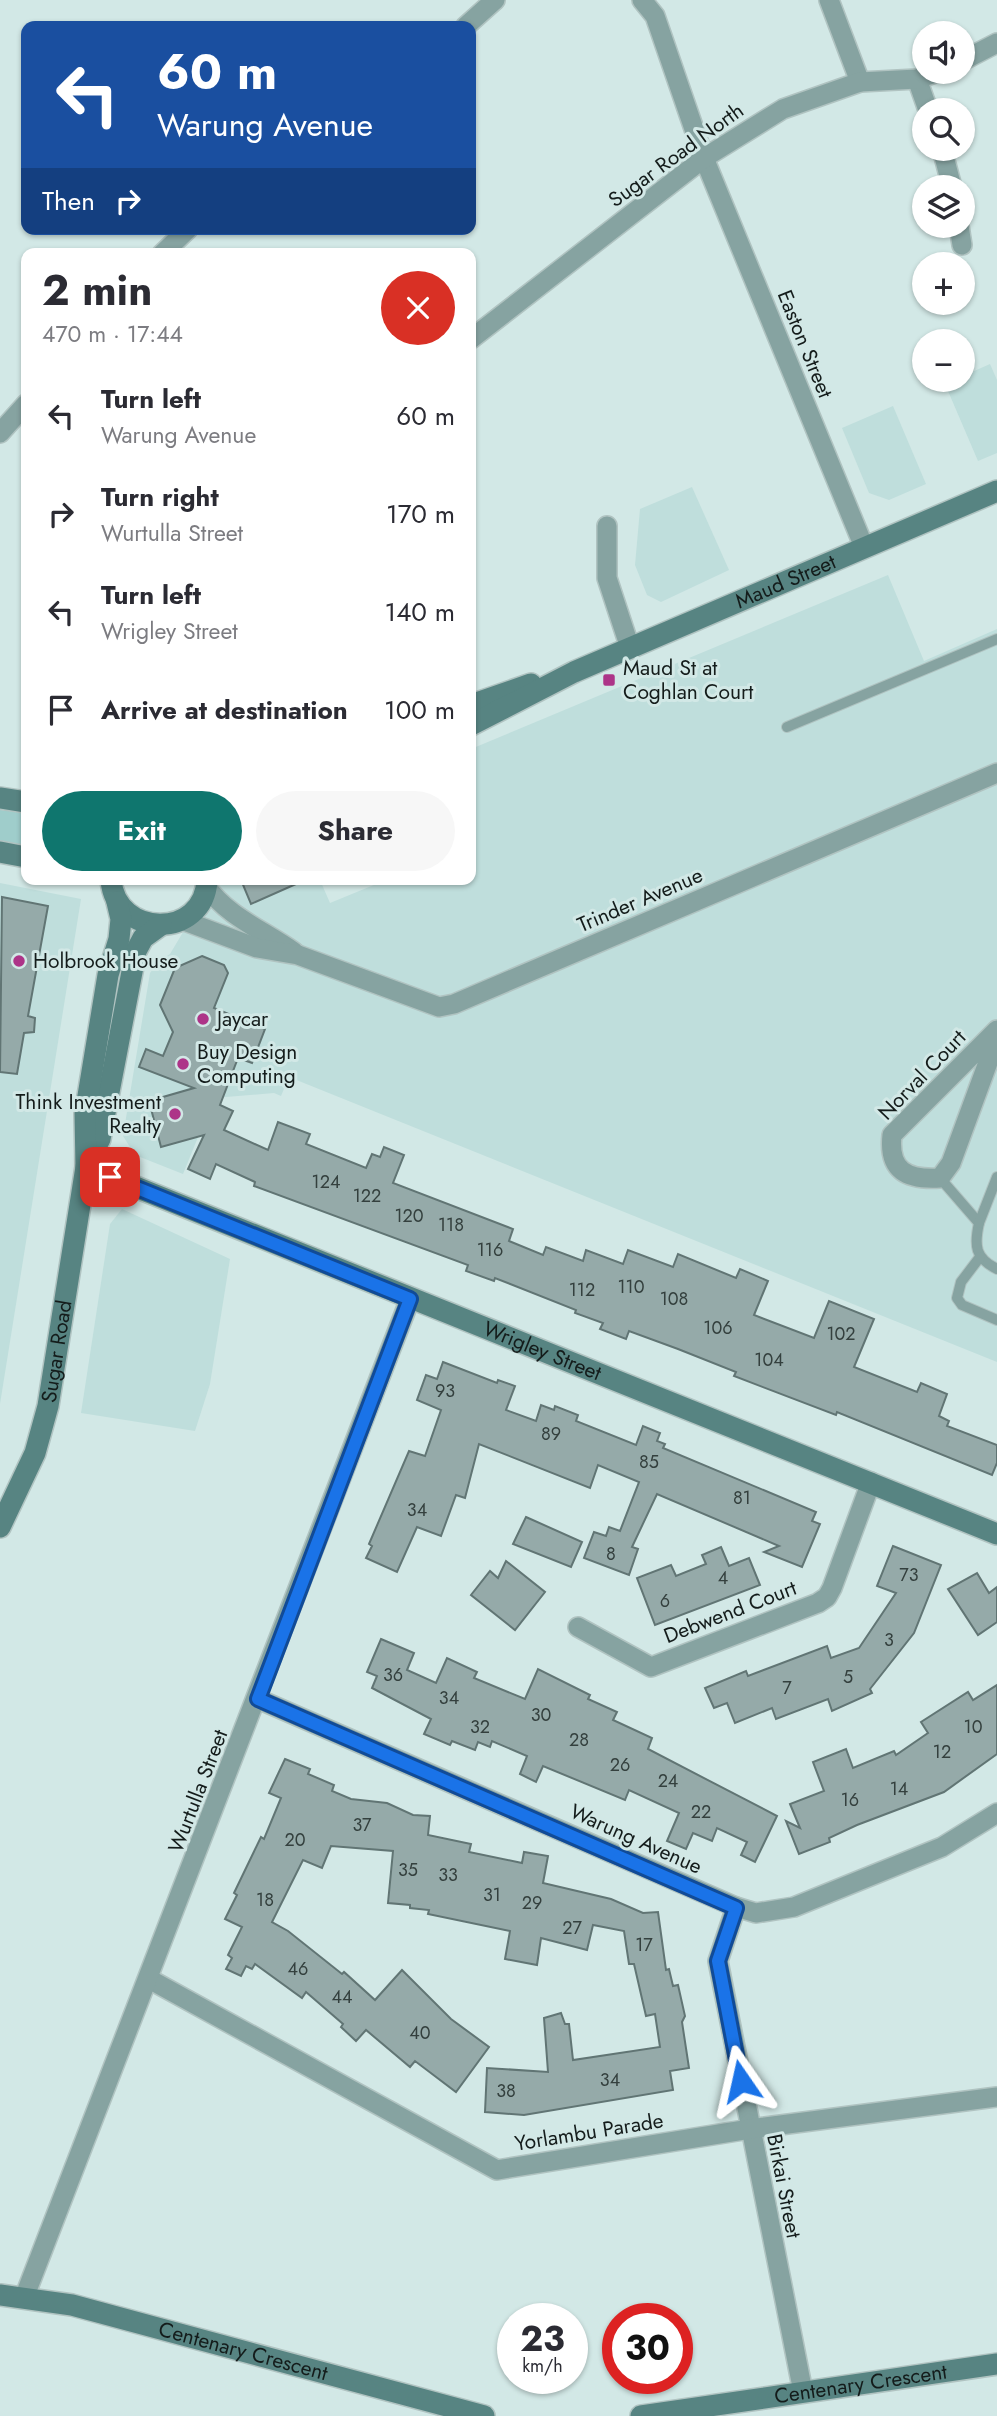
<!DOCTYPE html>
<meta charset="utf-8">
<style>
body{margin:0;font-family:Jost,sans-serif;background:#f7f7f7;color:#2b2b33;height:100vh;display:flex;flex-direction:column;font-size:26px;white-space:nowrap}
*{box-sizing:border-box;margin:0}
p{font-size:23px;color:#7c7c81}
.icon{flex:none;width:38px;height:38px;fill:none;stroke:currentColor;stroke-width:2;stroke-linecap:round;stroke-linejoin:round}
.map{position:relative;flex:1;overflow:hidden}
.details{position:absolute;left:21px;top:248px;width:455px;height:637px;display:flex;flex-direction:column;background:#fff;border-radius:14px;box-shadow:0 2px 5px #0004}
.details>*{flex:none}
.banner{position:absolute;left:21px;top:21px;width:455px;height:214px;border-radius:14px;box-shadow:0 2px 5px #0004;background:#1a4fa0;color:#fff;overflow:hidden}
.controls{position:absolute;left:912px;top:21px;display:grid;gap:14px}
.controls a{display:grid;place-items:center;width:63px;height:63px;border-radius:50%;background:#fff;box-shadow:0 2px 5px #0004;font-size:35px}
.speed{position:absolute;left:497px;top:2303px;display:flex;gap:14px;font-size:35px;font-weight:700;text-align:center}
.speed>*{display:grid;place-content:center;width:91px;height:91px;border-radius:50%;background:#fff;box-shadow:0 2px 5px #0004;line-height:1}
.speed small{font-size:18px;font-weight:400}
.speed .limit{border:10px solid #d22;background:#fff;color:#111}
.pin{position:absolute;display:grid;place-items:center;width:60px;height:60px;color:#fff;margin:-30px;border-radius:14px;box-shadow:0 4px 10px #0006}
.me{position:absolute;width:77px;margin:-38px;rotate:349deg;stroke-linejoin:round;filter:drop-shadow(0 0 5px #0008)}
.turn{display:flex;align-items:center;gap:24px;height:147px;padding:0 21px;font-size:32px}
.turn .icon{width:91px;height:91px;stroke-width:2.5}
.turn b{display:block;font-size:49px;line-height:60px}
.then{display:flex;align-items:center;height:66px;padding:0 21px;background:#0003;gap:14px;font-size:26px}
.round{display:grid;place-items:center;flex:none;width:74px;height:74px;border-radius:37px;background:#f7f7f7}
.overview{display:flex;align-items:center;justify-content:space-between;height:119px;padding:0 21px}
h1{font-size:42px;font-weight:700;line-height:52px}
.button{display:flex;gap:14px;margin-top:auto;padding:14px 21px}
.button a{flex:1;height:80px;border-radius:42px;background:#0f766e;color:#fff;font-size:28px;font-weight:700;line-height:80px;text-align:center}
.button a+a{background:#f7f7f7;color:#2b2b33}
ul{padding:0;list-style:none}
li{display:flex;align-items:center;gap:21px;height:98px;padding:0 21px}
li div{flex:1}
li b{display:block;font-size:26px}
li em{font-style:normal}
.map>svg:first-child{display:block}
.built{fill:#bfdedc}
.green{fill:#9fcdcb}
.building{fill:#95aaa9;stroke:#617574;stroke-width:2}
.lines{fill:none;stroke-linecap:round;stroke-linejoin:round}
.lane-casing{stroke:#b0c3c1;stroke-width:12}
.street-casing{stroke:#b0c3c1;stroke-width:22}
.secondary-casing{stroke:#b0c3c1;stroke-width:24}
.lane{stroke:#86a3a1;stroke-width:10}
.street{stroke:#86a3a1;stroke-width:19}
.secondary{stroke:#578482;stroke-width:21}
.route-casing{stroke:#114b97;stroke-width:18}
.route{stroke:#1a73e8;stroke-width:12}
.poi-dot{fill:#ad3488;stroke:#d2e8e6;stroke-width:2.5}
.labels{text-anchor:middle;dominant-baseline:central;stroke-width:6;stroke-linejoin:round;paint-order:stroke}
.number-label{font-size:18px;fill:#34403e}
.street-label{font-size:21px;fill:#141c1b;stroke:#d2e8e6}
.poi-label{font-size:21px;fill:#141c1b;stroke:#d2e8e6;text-anchor:start}
</style>
<div class="map">
<svg width="997" height="2416" viewBox="0 0 997 2416">
<rect width="100%" height="100%" fill="#d2e8e6"/>
<g class="built">
<polygon points="990,364 997,380 997,453 978,461 945,384 962,380 963,376"/>
<polygon points="893,406 926,484 889,500 869,493 842,428"/>
<polygon points="692,487 729,570 661,602 647,595 635,565 640,509"/>
<polygon points="888,575 924,661 997,629 997,1362 289,1077 281,1096 274,1093 214,1098 183,1174 135,1155 123,1136 150,973 159,961 170,954 214,880 320,880 330,903 386,880 471,880 471,749"/>
<polygon points="0,883 81,899 0,1404"/>
<polygon points="122,1209 230,1259 210,1384 195,1431 81,1413 110,1224"/>
</g>
<polygon class="green" points="0,810 26,813 26,846 0,841"/>
<g class="building">
<polygon points="241,880 305,880 251,904"/>
<polygon points="2,897 48,906 28,1016 35,1018 34,1032 24,1033 17,1074 0,1072"/>
<polygon points="202,956 224,965 228,973 214,1008 265,1029 252,1063 238,1058 220,1105 233,1111 224,1130 268,1150 278,1122 310,1134 306,1144 366,1168 372,1154 380,1157 384,1147 404,1155 393,1183 513,1229 509,1241 543,1255 546,1247 583,1261 586,1250 623,1264 628,1250 673,1267 678,1254 736,1278 740,1269 768,1281 754,1315 814,1338 829,1301 874,1319 854,1367 917,1392 921,1383 947,1394 939,1416 949,1421 947,1426 997,1445 997,1463 992,1475 837,1412 836,1415 734,1376 736,1372 678,1349 629,1331 626,1339 600,1329 603,1323 575,1313 576,1310 495,1278 494,1281 466,1271 468,1265 254,1186 255,1182 216,1164 210,1179 188,1169 204,1135 161,1147 149,1101 194,1088 139,1067 146,1049 163,1056 173,1032 160,1005 175,968"/>
<polygon points="443,1362 497,1383 498,1380 515,1386 506,1410 536,1421 541,1405 554,1410 555,1406 578,1415 576,1421 636,1445 643,1426 660,1433 657,1441 665,1444 663,1448 816,1512 812,1521 820,1524 802,1567 764,1552 779,1546 657,1494 632,1547 638,1549 629,1575 584,1558 594,1532 606,1536 609,1527 620,1531 639,1482 598,1465 590,1488 479,1444 465,1498 456,1495 441,1536 417,1527 397,1572 366,1558 372,1546 369,1544 409,1451 425,1456 441,1410 417,1400 426,1375 437,1379"/>
<polygon points="526,1517 582,1542 571,1567 513,1544"/>
<polygon points="893,1546 941,1565 914,1633 870,1689 872,1693 832,1711 828,1699 776,1719 772,1708 735,1723 727,1703 714,1708 705,1688 746,1671 748,1676 827,1646 831,1658 859,1648 896,1593 877,1586"/>
<polygon points="721,1547 729,1566 749,1558 760,1585 655,1625 637,1578 671,1565 676,1576 706,1564 702,1555"/>
<polygon points="506,1561 545,1592 515,1630 471,1595 490,1571 498,1578"/>
<polygon points="977,1573 989,1593 997,1587 997,1622 978,1635 948,1589"/>
<polygon points="381,1639 414,1653 407,1670 436,1683 447,1658 477,1672 474,1678 525,1699 538,1669 590,1695 588,1699 617,1712 613,1720 652,1738 648,1749 777,1816 755,1862 741,1855 747,1842 717,1828 712,1841 693,1833 686,1849 667,1841 679,1813 629,1790 625,1800 543,1766 536,1782 520,1774 527,1756 492,1741 490,1747 478,1742 475,1750 452,1741 450,1745 424,1734 431,1719 372,1688 377,1676 367,1672"/>
<polygon points="997,1685 997,1754 944,1792 857,1825 829,1838 830,1842 799,1854 786,1821 800,1828 790,1804 824,1791 813,1762 846,1749 853,1768 894,1751 896,1755 928,1733 921,1722 968,1692 973,1700"/>
<polygon points="285,1759 310,1769 308,1774 334,1785 332,1791 351,1799 387,1803 413,1815 430,1816 428,1835 471,1844 469,1852 522,1863 524,1852 548,1856 543,1883 611,1899 643,1913 658,1912 666,1970 669,1969 673,1986 678,1985 685,2016 682,2022 689,2068 670,2071 673,2090 524,2115 485,2112 487,2068 548,2072 544,2018 561,2013 565,2024 569,2024 573,2060 660,2047 655,2014 646,2016 634,1964 629,1964 624,1931 593,1925 587,1950 541,1938 537,1965 505,1959 510,1931 428,1914 429,1910 410,1908 410,1905 388,1903 393,1851 331,1846 322,1868 303,1860 272,1922 288,1931 342,1974 344,1972 375,2000 402,1970 451,2019 489,2047 456,2092 415,2061 410,2067 366,2030 356,2041 341,2027 343,2024 306,1992 302,1998 255,1964 252,1969 246,1966 241,1976 226,1969 232,1958 228,1955 242,1927 225,1919 237,1895 234,1893 261,1837 264,1839 281,1798 269,1793"/>
</g>
<g class="lines">
<g class="lane-casing">
<g id="lane">
<polyline points="787,727 997,639"/>
<path d="M940 1178 979 1223C974 1246 975 1258 997 1269"/>
<polyline points="979,1223 997,1177"/>
<polyline points="980,1257 961,1282 957,1298 962,1305 997,1320"/>
</g>
</g>
<g class="street-casing">
<g id="street">
<polyline points="642,0 655,16 704,158 864,547"/>
<polyline points="829,0 860,82"/>
<polyline points="466,26 495,0"/>
<polyline points="962,61 997,43"/>
<polyline points="917,79 928,110"/>
<polyline points="942,149 952,187"/>
<polyline points="959,226 962,245"/>
<polyline points="162,254 188,229"/>
<polyline points="471,339 704,158 783,109 860,82 917,79 938,72"/>
<polyline points="0,433 26,404"/>
<polyline points="607,526 607,578 630,648"/>
<path d="M206 886C228 917 263 930 294 952"/>
<polyline points="182,920 257,948 298,955 439,1007 454,1004 997,773"/>
<path d="M997 1030 892 1135C888 1171 907 1180 940 1178L951 1163 997 1038"/>
<polyline points="578,1627 651,1667 818,1603 827,1597 832,1588 871,1482"/>
<polyline points="258,1699 736,1907 756,1913 794,1907 942,1847 997,1813"/>
<polyline points="736,1907 718,1961 803,2392"/>
<polyline points="149,1979 497,2170 750,2129 997,2097"/>
<polyline points="24,2298 410,1299"/>
</g>
</g>
<g class="secondary-casing">
<g id="secondary">
<polyline points="471,705 531,684"/>
<path id="s1" d="M471 725 574 672 997 491"/>
<polyline points="0,798 26,802"/>
<polyline points="0,852 26,857"/>
<path d="M111 880C116 938 204 940 207 880"/>
<polyline points="88,1162 100,1139 136,951 143,938 161,925"/>
<path id="s2" d="M86 1167 997 1534"/>
<path id="s3" d="M0 1527 35 1453 48 1406 86 1167 85 1114 108 975 119 939 121 919 117 902"/>
<path id="s4" d="M0 2295 72 2305 484 2416"/>
<path id="s5" d="M641 2416 997 2364"/>
</g>
</g>
<use href="#lane" class="lane"/>
<use href="#street" class="street"/>
<use href="#secondary" class="secondary"/>
</g>
<g class="lines">
<g class="route-casing">
<polyline id="route" points="110,1177 410,1299 258,1699 736,1908 718,1961 741,2081"/>
</g>
<use href="#route" class="route"/>
</g>
<g class="poi-dot">
<rect x="602" y="673" width="14" height="14" rx="3.5"/>
<circle cx="19" cy="961" r="7"/>
<circle cx="203" cy="1019" r="7"/>
<circle cx="183" cy="1064" r="7"/>
<circle cx="175" cy="1114" r="7"/>
</g>
<g class="labels">
<g class="number-label">
<text x="326" y="1182">124</text>
<text x="367" y="1196">122</text>
<text x="409" y="1216">120</text>
<text x="451" y="1225">118</text>
<text x="490" y="1250">116</text>
<text x="631" y="1287">110</text>
<text x="582" y="1290">112</text>
<text x="674" y="1299">108</text>
<text x="718" y="1328">106</text>
<text x="841" y="1334">102</text>
<text x="769" y="1360">104</text>
<text x="445" y="1391">93</text>
<text x="551" y="1434">89</text>
<text x="649" y="1462">85</text>
<text x="742" y="1498">81</text>
<text x="417" y="1510">34</text>
<text x="611" y="1554">8</text>
<text x="909" y="1575">73</text>
<text x="723" y="1578">4</text>
<text x="665" y="1601">6</text>
<text x="889" y="1640">3</text>
<text x="393" y="1675">36</text>
<text x="848" y="1677">5</text>
<text x="787" y="1688">7</text>
<text x="449" y="1698">34</text>
<text x="541" y="1715">30</text>
<text x="480" y="1727">32</text>
<text x="973" y="1727">10</text>
<text x="579" y="1740">28</text>
<text x="942" y="1752">12</text>
<text x="620" y="1765">26</text>
<text x="668" y="1781">24</text>
<text x="899" y="1789">14</text>
<text x="850" y="1800">16</text>
<text x="701" y="1812">22</text>
<text x="362" y="1825">37</text>
<text x="295" y="1840">20</text>
<text x="408" y="1870">35</text>
<text x="448" y="1875">33</text>
<text x="492" y="1895">31</text>
<text x="265" y="1900">18</text>
<text x="532" y="1903">29</text>
<text x="572" y="1928">27</text>
<text x="644" y="1945">17</text>
<text x="298" y="1969">46</text>
<text x="342" y="1997">44</text>
<text x="420" y="2033">40</text>
<text x="610" y="2080">34</text>
<text x="506" y="2091">38</text>
</g>
<g class="street-label">
<text transform="translate(676 155) rotate(-36)">Sugar Road North</text>
<text transform="translate(805 344) rotate(68)">Easton Street</text>
<text stroke="none"><textPath href="#s1" startOffset="346">Maud Street</textPath></text>
<text transform="translate(640 900) rotate(-23)">Trinder Avenue</text>
<text transform="translate(922 1075) rotate(-46)">Norval Court</text>
<text stroke="none"><textPath href="#s3" startOffset="186">Sugar Road</textPath></text>
<text stroke="none"><textPath href="#s2" startOffset="492">Wrigley Street</textPath></text>
<text transform="translate(730 1612) rotate(-21)">Debwend Court</text>
<text transform="translate(198 1791) rotate(-69)">Wurtulla Street</text>
<text transform="translate(636 1839) rotate(24)">Warung Avenue</text>
<text transform="translate(589 2132) rotate(-9)">Yorlambu Parade</text>
<text transform="translate(784 2186) rotate(79)">Birkai Street</text>
<text stroke="none"><textPath href="#s4" startOffset="250">Centenary Crescent</textPath></text>
<text stroke="none"><textPath href="#s5" startOffset="222">Centenary Crescent</textPath></text>
</g>
<g class="poi-label">
<text x="623" y="668">Maud St at<tspan x="623" dy="24">Coghlan Court</tspan></text>
<text x="33" y="961">Holbrook House</text>
<text x="217" y="1019">Jaycar</text>
<text x="197" y="1052">Buy Design<tspan x="197" dy="24">Computing</tspan></text>
<text x="161" y="1102" text-anchor="end">Think Investment<tspan x="161" dy="24">Realty</tspan></text>
</g>
</g>
</svg>
<div class="controls">
<a><svg class="icon" aria-label="sound" viewBox="0 0 24 24"><path d="M4 9h4l5-4v14l-5-4H4zM17 9q2 3 0 6"/></svg></a>
<a><svg class="icon" aria-label="search" viewBox="0 0 24 24"><circle cx="10" cy="10" r="6"/><path d="M15 15l6 6"/></svg></a>
<a><svg class="icon" aria-label="layers" viewBox="0 0 24 24"><path d="M12 4l9 5-9 5-9-5zM3 14l9 5 9-5"/></svg></a>
<a>+</a>
<a>−</a>
</div>
<div class="speed"><div>23<small>km/h</small></div><div class="limit">30</div></div>
<div class="pin" style="left:110px;top:1177px;background:#d93025"><svg class="icon" aria-label="arrive" viewBox="0 0 24 24"><path d="M6 21V4h12l-3 4 3 4H6"/></svg></div>
<svg class="me" style="left:741px;top:2081px" viewBox="-20 -20 40 40"><path d="M0-17L14 15 0 8-14 15z" fill="#1a73e8" stroke="#fff" stroke-width="4"/></svg>
<div class="banner">
<div class="turn"><svg class="icon" aria-label="left" viewBox="0 0 24 24"><path d="M17 20v-9H6M10 6l-5 5 5 5"/></svg><div><b>60 m</b>Warung Avenue</div></div>
<div class="then">Then<svg class="icon" aria-label="right" viewBox="0 0 24 24"><path d="M7 20v-9h11M14 6l5 5-5 5"/></svg></div>
</div>
<section class="details">
<div class="overview"><div><h1>2 min</h1><p>470 m · 17:44</p></div><a class="round" style="background:#d93025;color:#fff"><svg class="icon" aria-label="close" viewBox="0 0 24 24"><path d="M6 6l12 12M18 6L6 18"/></svg></a></div>
<ul>
<li><svg class="icon" aria-label="left" viewBox="0 0 24 24"><path d="M17 20v-9H6M10 6l-5 5 5 5"/></svg><div><b>Turn left</b><p>Warung Avenue</p></div><em>60 m</em></li>
<li><svg class="icon" aria-label="right" viewBox="0 0 24 24"><path d="M7 20v-9h11M14 6l5 5-5 5"/></svg><div><b>Turn right</b><p>Wurtulla Street</p></div><em>170 m</em></li>
<li><svg class="icon" aria-label="left" viewBox="0 0 24 24"><path d="M17 20v-9H6M10 6l-5 5 5 5"/></svg><div><b>Turn left</b><p>Wrigley Street</p></div><em>140 m</em></li>
<li><svg class="icon" aria-label="arrive" viewBox="0 0 24 24"><path d="M6 21V4h12l-3 4 3 4H6"/></svg><div><b>Arrive at destination</b></div><em>100 m</em></li>
</ul>
<div class="button"><a>Exit</a><a>Share</a></div>
</section>
</div>
